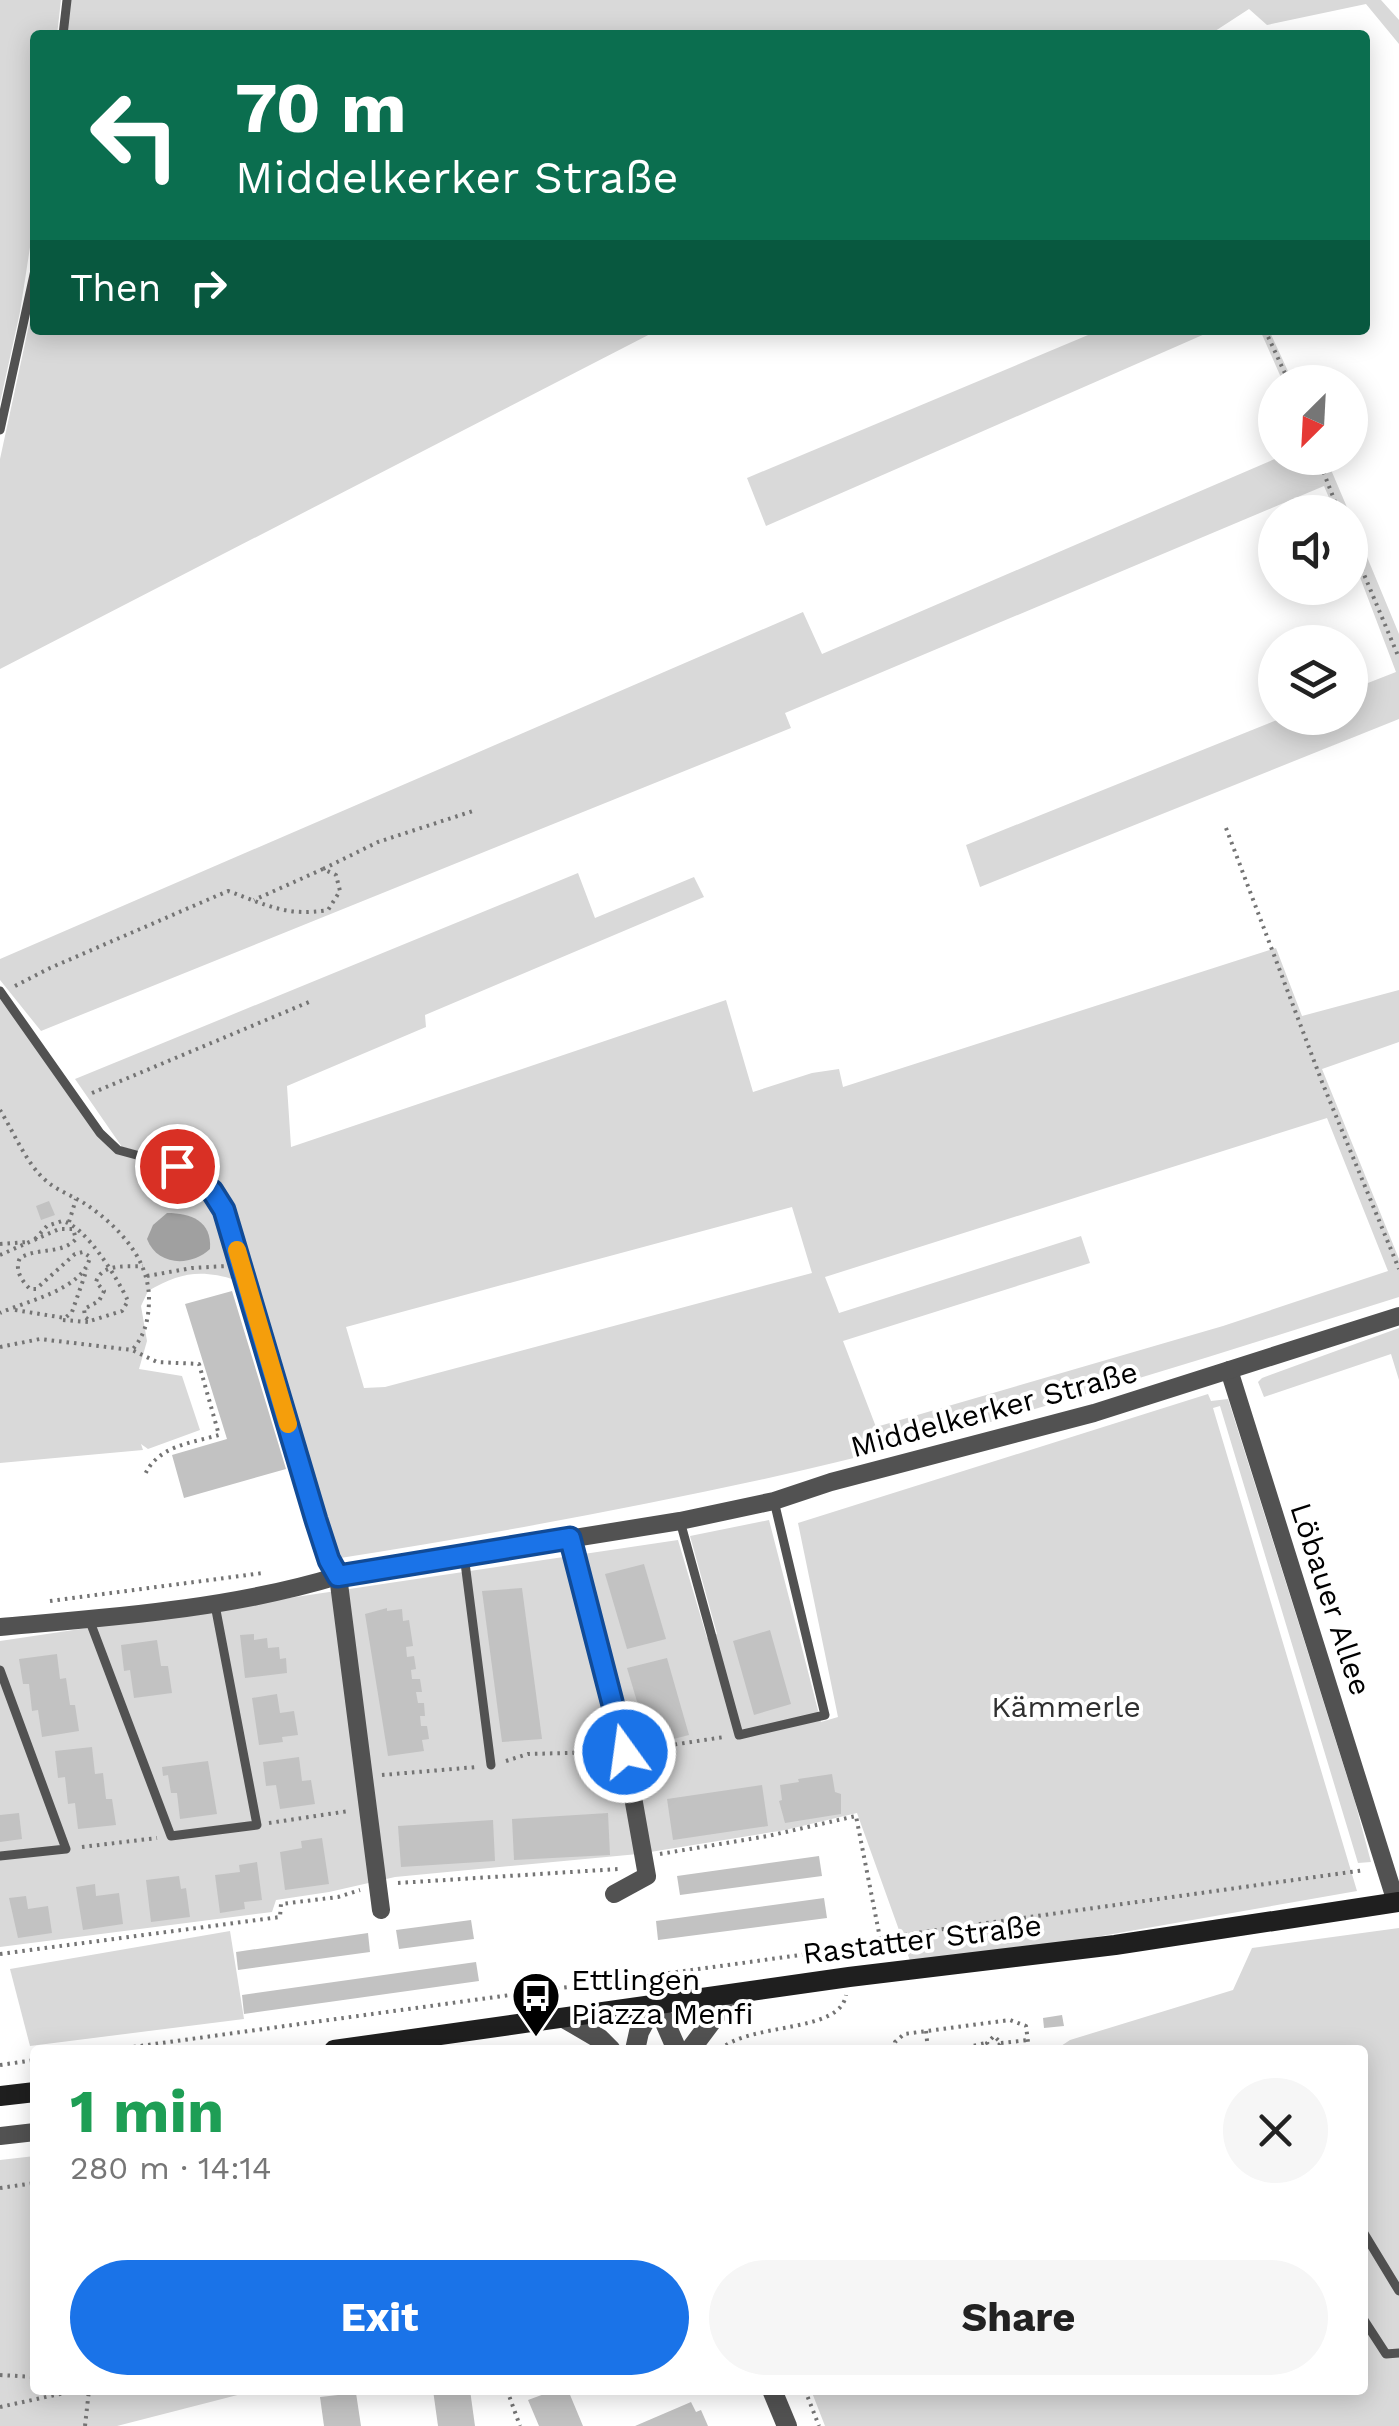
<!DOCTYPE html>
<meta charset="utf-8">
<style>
body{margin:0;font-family:"Work Sans",sans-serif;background:#f6f6f6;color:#222;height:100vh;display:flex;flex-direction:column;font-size:38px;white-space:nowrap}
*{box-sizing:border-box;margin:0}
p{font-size:32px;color:#767676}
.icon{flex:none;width:55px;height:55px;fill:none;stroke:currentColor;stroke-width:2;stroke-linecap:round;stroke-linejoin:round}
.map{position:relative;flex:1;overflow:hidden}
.side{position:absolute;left:30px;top:2045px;width:1338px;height:350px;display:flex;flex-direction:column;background:#fff;border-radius:10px;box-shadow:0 5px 25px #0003}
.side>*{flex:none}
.top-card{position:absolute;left:30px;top:30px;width:1340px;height:305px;border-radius:10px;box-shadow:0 5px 25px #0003;background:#0b6e4f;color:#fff;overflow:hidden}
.needle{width:65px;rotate:204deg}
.buttons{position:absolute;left:1258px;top:365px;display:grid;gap:20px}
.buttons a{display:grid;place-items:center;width:110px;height:110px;border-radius:50%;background:#fff;box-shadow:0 5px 25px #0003;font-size:50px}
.pin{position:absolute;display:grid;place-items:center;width:85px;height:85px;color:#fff;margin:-42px;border:5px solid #fff;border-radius:50%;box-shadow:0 2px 10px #0007}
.me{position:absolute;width:110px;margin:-55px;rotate:346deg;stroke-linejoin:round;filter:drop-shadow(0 0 8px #0008)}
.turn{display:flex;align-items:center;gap:35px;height:210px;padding:0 40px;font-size:45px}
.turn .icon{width:130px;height:130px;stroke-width:2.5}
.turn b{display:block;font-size:70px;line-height:85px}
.then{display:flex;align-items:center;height:95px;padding:0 40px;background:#0003;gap:20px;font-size:38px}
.round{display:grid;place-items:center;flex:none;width:105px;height:105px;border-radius:52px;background:#f6f6f6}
.head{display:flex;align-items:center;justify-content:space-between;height:170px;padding:0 40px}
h1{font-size:60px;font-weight:700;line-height:75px;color:#1e9e55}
.primary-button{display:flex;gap:20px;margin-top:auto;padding:20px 40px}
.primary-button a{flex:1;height:115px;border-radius:60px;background:#1a73e8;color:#fff;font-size:40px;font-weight:700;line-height:115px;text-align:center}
.primary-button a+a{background:#f6f6f6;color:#222}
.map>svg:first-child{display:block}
.green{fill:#d9d9d9;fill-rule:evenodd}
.water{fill:#a0a0a0}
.building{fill:#c2c2c2}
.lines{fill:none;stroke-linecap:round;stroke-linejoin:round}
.path{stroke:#747474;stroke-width:4;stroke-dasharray:2.5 5;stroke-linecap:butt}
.service{stroke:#525252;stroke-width:9}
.minor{stroke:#525252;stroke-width:18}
.tertiary{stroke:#525252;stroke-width:20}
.secondary{stroke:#1f1f1f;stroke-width:20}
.route-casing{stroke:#114b97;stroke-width:25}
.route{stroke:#1a73e8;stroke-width:18}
.slow{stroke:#f59e0b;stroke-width:18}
.labels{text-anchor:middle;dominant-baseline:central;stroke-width:8;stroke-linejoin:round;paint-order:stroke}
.street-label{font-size:30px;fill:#000;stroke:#fff}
.park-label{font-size:30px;fill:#303030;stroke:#fff}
.poi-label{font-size:30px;fill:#000;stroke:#fff;text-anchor:start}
</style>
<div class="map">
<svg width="1399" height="2426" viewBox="0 0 1399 2426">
<rect width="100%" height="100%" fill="#fff"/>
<g class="green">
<polygon points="0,0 61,0 57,35 35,35 35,215 20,312 0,403"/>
<polygon points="70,0 1381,0 1399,20 1399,44 1366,4 1267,25 1249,9 1209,35 1113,35 1111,32 1103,35 66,35"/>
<polygon points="35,297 35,330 658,330 0,669 0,459"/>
<polygon points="1100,330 1214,330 766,526 747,478"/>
<polygon points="1260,330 1269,330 1293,382 1283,382"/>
<polygon points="1277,458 1326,458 1349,512 1335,512 1324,486 785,713 791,728 41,1031 0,980 0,959 803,612 822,654"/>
<polygon points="1350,516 1399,634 1399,719 980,887 966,845 1282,718 1350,718 1350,690 1396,672 1350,551"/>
<path d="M578 873 595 918 694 877 704 897 425 1015 426 1027 287 1086 291 1147 726 1000 753 1092 812 1073 839 1069 843 1087 1276 948 1302 1016 1399 990V1042L1322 1069 1399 1259V1297C1193 1362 983 1430 773 1477 627 1509 481 1536 334 1559L229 1207 218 1185 181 1162 122 1147 75 1079ZM1327 1118 1388 1271 1223 1326 876 1427 843 1341 1090 1263 1081 1236 839 1313 825 1277ZM792 1207 812 1273 385 1387 364 1388 346 1327Z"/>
<path d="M0 991 118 1150 173 1173 207 1196 236 1280C201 1269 180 1272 148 1291L141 1306 147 1341 139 1369 182 1376 200 1430 148 1449 141 1444 143 1450 0 1463Z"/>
<polygon points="1399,1328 1399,1380 1391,1354 1264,1397 1258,1382 1262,1378"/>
<polygon points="1208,1394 1211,1401 1228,1399 1355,1802 1371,1862 1358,1863 1220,1406 1213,1408 1357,1891 913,1969 857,1813 785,1830 638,1854 395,1877 329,1892 276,1900 272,1912 0,1947 0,1641 678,1540 707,1638 717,1634 690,1536 769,1520 821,1722 838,1717 798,1523"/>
<polygon points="1399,1928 1399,2426 825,2426 811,2390 1362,2390 1362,2050 1055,2050 1070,2040 1233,1990 1252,1948"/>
<polygon points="230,1931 244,2019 30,2046 10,1969"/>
<polygon points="35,2156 35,2390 257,2390 117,2426 0,2426 0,2160"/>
</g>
<path class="water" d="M167 1213C191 1213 212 1221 210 1249 191 1267 157 1266 147 1239L153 1225Z"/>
<g class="building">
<polygon points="49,1201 55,1215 41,1220 36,1206"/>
<polygon points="232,1291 286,1469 184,1498 172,1455 227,1439 185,1304"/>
<polygon points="644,1564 666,1639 627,1649 605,1574"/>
<polygon points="522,1588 542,1739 502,1742 482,1591"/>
<polygon points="387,1608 387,1611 402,1609 403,1621 409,1620 413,1646 406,1647 407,1657 414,1656 416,1669 411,1670 412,1679 420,1679 422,1692 416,1692 418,1703 424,1703 425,1716 420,1716 421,1726 427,1726 429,1739 422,1740 424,1751 388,1756 365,1614"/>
<polygon points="770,1630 791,1704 754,1715 733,1641"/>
<polygon points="254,1634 254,1640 267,1638 268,1648 279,1647 280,1659 286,1658 287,1673 245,1678 240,1635"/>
<polygon points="157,1640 161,1666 168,1666 172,1693 134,1698 130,1670 124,1671 121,1645"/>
<polygon points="57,1654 60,1679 66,1678 70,1705 75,1705 79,1731 42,1737 38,1710 32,1711 29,1684 23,1684 19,1659"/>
<polygon points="667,1658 689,1735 650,1745 627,1668"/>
<polygon points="277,1694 280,1713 294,1711 298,1735 282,1737 283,1742 259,1745 252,1698"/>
<polygon points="92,1747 95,1774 103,1773 106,1799 112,1799 116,1825 78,1829 75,1803 68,1804 65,1777 58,1778 55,1751"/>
<polygon points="299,1757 302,1781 311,1780 315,1804 280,1809 276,1785 266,1786 263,1762"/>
<polygon points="208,1761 217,1814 180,1819 177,1793 171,1793 168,1775 163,1776 162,1767"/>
<polygon points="832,1774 835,1792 841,1794 841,1814 785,1823 779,1801 782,1800 780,1785 799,1782 798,1779"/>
<polygon points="762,1785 768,1826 673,1840 667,1799"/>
<polygon points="19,1813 22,1839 0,1842 0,1815"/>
<polygon points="608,1813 610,1855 514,1860 512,1819"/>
<polygon points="493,1820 495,1861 401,1867 398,1826"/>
<polygon points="322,1838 329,1884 285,1890 280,1852 302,1848 301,1841"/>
<polygon points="819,1856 822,1876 680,1895 677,1876"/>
<polygon points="257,1862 262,1900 244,1902 245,1909 220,1913 215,1875 240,1872 239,1865"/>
<polygon points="179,1876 181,1889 186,1888 190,1917 151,1922 146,1880"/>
<polygon points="95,1884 96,1896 119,1893 123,1924 83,1930 76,1887"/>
<polygon points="26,1896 28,1909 48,1906 52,1933 18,1938 9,1898"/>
<polygon points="824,1898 827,1918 658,1940 656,1921"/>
<polygon points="471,1920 474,1939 399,1949 396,1930"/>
<polygon points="368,1933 370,1952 238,1970 236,1952"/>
<polygon points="476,1962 479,1981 244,2014 242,1995"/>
<polygon points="1062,2015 1064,2026 1044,2028 1043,2018"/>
<polygon points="433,2390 470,2390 475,2426 438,2426"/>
<polygon points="545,2390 568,2390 583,2426 539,2426 528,2400 547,2393"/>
<polygon points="356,2393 361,2426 324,2426 320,2397"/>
<polygon points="691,2402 696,2412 701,2410 708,2426 635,2426"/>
</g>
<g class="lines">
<g class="path">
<polyline points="1265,330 1289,382"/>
<polyline points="1318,458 1339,512"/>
<polyline points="1350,541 1399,658"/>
<polyline points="1226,828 1322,1082 1399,1269"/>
<polyline points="323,869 378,842 473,811"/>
<path d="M15 986 50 968 228 891C267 905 287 917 328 910L340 891 336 875 323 869 254 900"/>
<polyline points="92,1093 309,1002"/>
<path d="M0 1110C13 1131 24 1158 41 1176 54 1190 72 1195 87 1205 119 1227 149 1259 149 1299 149 1318 145 1336 132 1350"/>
<polyline points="69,1222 76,1199"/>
<path d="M35 1239 47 1226 62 1221C85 1225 118 1279 128 1301L122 1311 90 1321 85 1317 84 1309 99 1301 104 1291 96 1282C102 1263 125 1267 143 1266"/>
<polyline points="0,1244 27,1242"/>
<path d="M0 1255 59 1229H73L76 1239C61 1255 38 1247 20 1258 14 1270 22 1281 30 1289H36L75 1254 83 1252 90 1257C83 1290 26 1301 0 1313"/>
<polyline points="147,1276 192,1268 227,1266"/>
<polyline points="15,1310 65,1318 72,1312 87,1269"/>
<polyline points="63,1320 88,1322"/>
<path d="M0 1347 40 1339 132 1350 157 1362 199 1364 219 1435C191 1443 156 1446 144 1477"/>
<polyline points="50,1601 263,1573"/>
<polyline points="645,1749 724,1737"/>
<polyline points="506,1761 528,1754 605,1752"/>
<polyline points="382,1775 477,1767"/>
<polyline points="269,1823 349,1811"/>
<polyline points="82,1847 157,1838"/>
<polyline points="660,1854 768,1836 856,1816 880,1938"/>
<polyline points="398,1883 618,1869"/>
<polyline points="0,1954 280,1917 281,1904 338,1897 360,1890"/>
<polyline points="926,2031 928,2050"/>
<polyline points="1001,2043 1029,2040"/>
<polyline points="111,2050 851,1948 880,1938 1365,1870"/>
<path d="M720 2050C748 2022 840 2034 846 1995"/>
<polyline points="894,2050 895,2042 904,2034 1010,2020 1026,2026 1029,2050"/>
<polyline points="968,2050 972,2046 986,2043"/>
<polyline points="993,2050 987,2043 994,2036 1001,2043 994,2050"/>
<polyline points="0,2065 35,2060"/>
<polyline points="0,2188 35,2183"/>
<polyline points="0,2375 35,2377"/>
<polyline points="507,2390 520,2426"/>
<polyline points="805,2390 819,2426"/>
<polyline points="0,2407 78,2390"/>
<polyline points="85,2426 89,2390"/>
</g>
<g class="service">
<polyline points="63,35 67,0"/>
<polyline points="0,430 35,270"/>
<polyline points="0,991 100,1133 118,1150 177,1166 213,1191 224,1210 316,1520 329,1560 338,1576"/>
<polyline points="680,1521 739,1735 825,1715 774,1501"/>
<polyline points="464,1555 491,1765"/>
<polyline points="89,1619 171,1836 257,1825 215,1605"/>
<polyline points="0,1670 66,1849 0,1856"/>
<polyline points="1362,2230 1399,2291"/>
<polyline points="1362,2317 1386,2354 1399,2353"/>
</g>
<g class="minor">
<polyline points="1229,1370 1396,1902"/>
<polyline points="571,1538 625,1752 647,1876 614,1894"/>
<polyline points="338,1576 381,1910"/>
<path d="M0 1627C112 1617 230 1609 338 1576L680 1521 774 1501 831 1482 1094 1413 1399 1316"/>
<polyline points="0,2136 35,2132"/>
</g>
<g class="tertiary">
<polyline points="564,2018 600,2039 611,2050"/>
<polyline points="635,2050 639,2032 653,2006 663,2018 677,2050"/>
<polyline points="690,2050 720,2010 741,1993"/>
<polyline points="772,2390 787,2426"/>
</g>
<g class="secondary">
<polyline points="334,2050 849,1977 1115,1945 1399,1902"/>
<polyline points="0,2096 35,2092"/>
</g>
</g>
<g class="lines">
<g class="route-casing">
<polyline id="route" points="177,1166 212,1191 224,1210 316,1520 329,1560 338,1576 570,1538 625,1752"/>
</g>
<use href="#route" class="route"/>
<polyline class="slow" points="237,1250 288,1424"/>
</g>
<defs>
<g id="bus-pin" transform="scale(2.5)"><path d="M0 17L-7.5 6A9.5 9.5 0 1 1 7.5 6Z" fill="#000" stroke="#fff"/><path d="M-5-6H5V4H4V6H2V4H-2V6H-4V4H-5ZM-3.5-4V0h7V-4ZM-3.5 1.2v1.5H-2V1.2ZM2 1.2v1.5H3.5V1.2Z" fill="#fff"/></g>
</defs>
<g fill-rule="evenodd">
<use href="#bus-pin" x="536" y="1996"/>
</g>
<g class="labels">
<g class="street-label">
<text transform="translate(994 1409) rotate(-15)">Middelkerker Straße</text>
<text transform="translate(1331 1599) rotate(72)">Löbauer Allee</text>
<text transform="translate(922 1939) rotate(-7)">Rastatter Straße</text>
</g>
<g class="park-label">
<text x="1066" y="1706">Kämmerle</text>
</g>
<g class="poi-label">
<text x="571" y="1979">Ettlingen<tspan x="571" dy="34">Piazza Menfi</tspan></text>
</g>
</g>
</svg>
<div class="buttons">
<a><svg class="needle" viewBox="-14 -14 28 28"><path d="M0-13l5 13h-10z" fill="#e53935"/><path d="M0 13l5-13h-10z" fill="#767676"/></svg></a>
<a><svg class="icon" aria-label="sound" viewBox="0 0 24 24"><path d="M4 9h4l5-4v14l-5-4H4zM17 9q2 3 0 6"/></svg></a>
<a><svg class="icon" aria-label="layers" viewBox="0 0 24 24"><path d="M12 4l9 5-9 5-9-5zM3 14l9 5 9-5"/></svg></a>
</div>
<div class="pin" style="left:177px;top:1166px;background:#d93025"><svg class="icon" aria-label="arrive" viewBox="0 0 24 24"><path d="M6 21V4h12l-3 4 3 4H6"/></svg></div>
<svg class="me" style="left:625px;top:1752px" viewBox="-20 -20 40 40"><circle r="17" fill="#1a73e8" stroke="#fff" stroke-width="3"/><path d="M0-11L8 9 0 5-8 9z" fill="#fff"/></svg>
<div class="top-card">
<div class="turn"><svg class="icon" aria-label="left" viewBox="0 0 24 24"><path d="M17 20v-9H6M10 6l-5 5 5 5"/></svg><div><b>70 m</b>Middelkerker Straße</div></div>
<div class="then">Then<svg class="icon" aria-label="right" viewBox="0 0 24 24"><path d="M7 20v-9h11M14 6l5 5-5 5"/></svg></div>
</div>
<section class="side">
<div class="head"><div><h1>1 min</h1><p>280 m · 14:14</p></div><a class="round"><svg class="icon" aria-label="close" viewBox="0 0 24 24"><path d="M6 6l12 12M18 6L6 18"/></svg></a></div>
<div class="primary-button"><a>Exit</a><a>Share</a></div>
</section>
</div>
